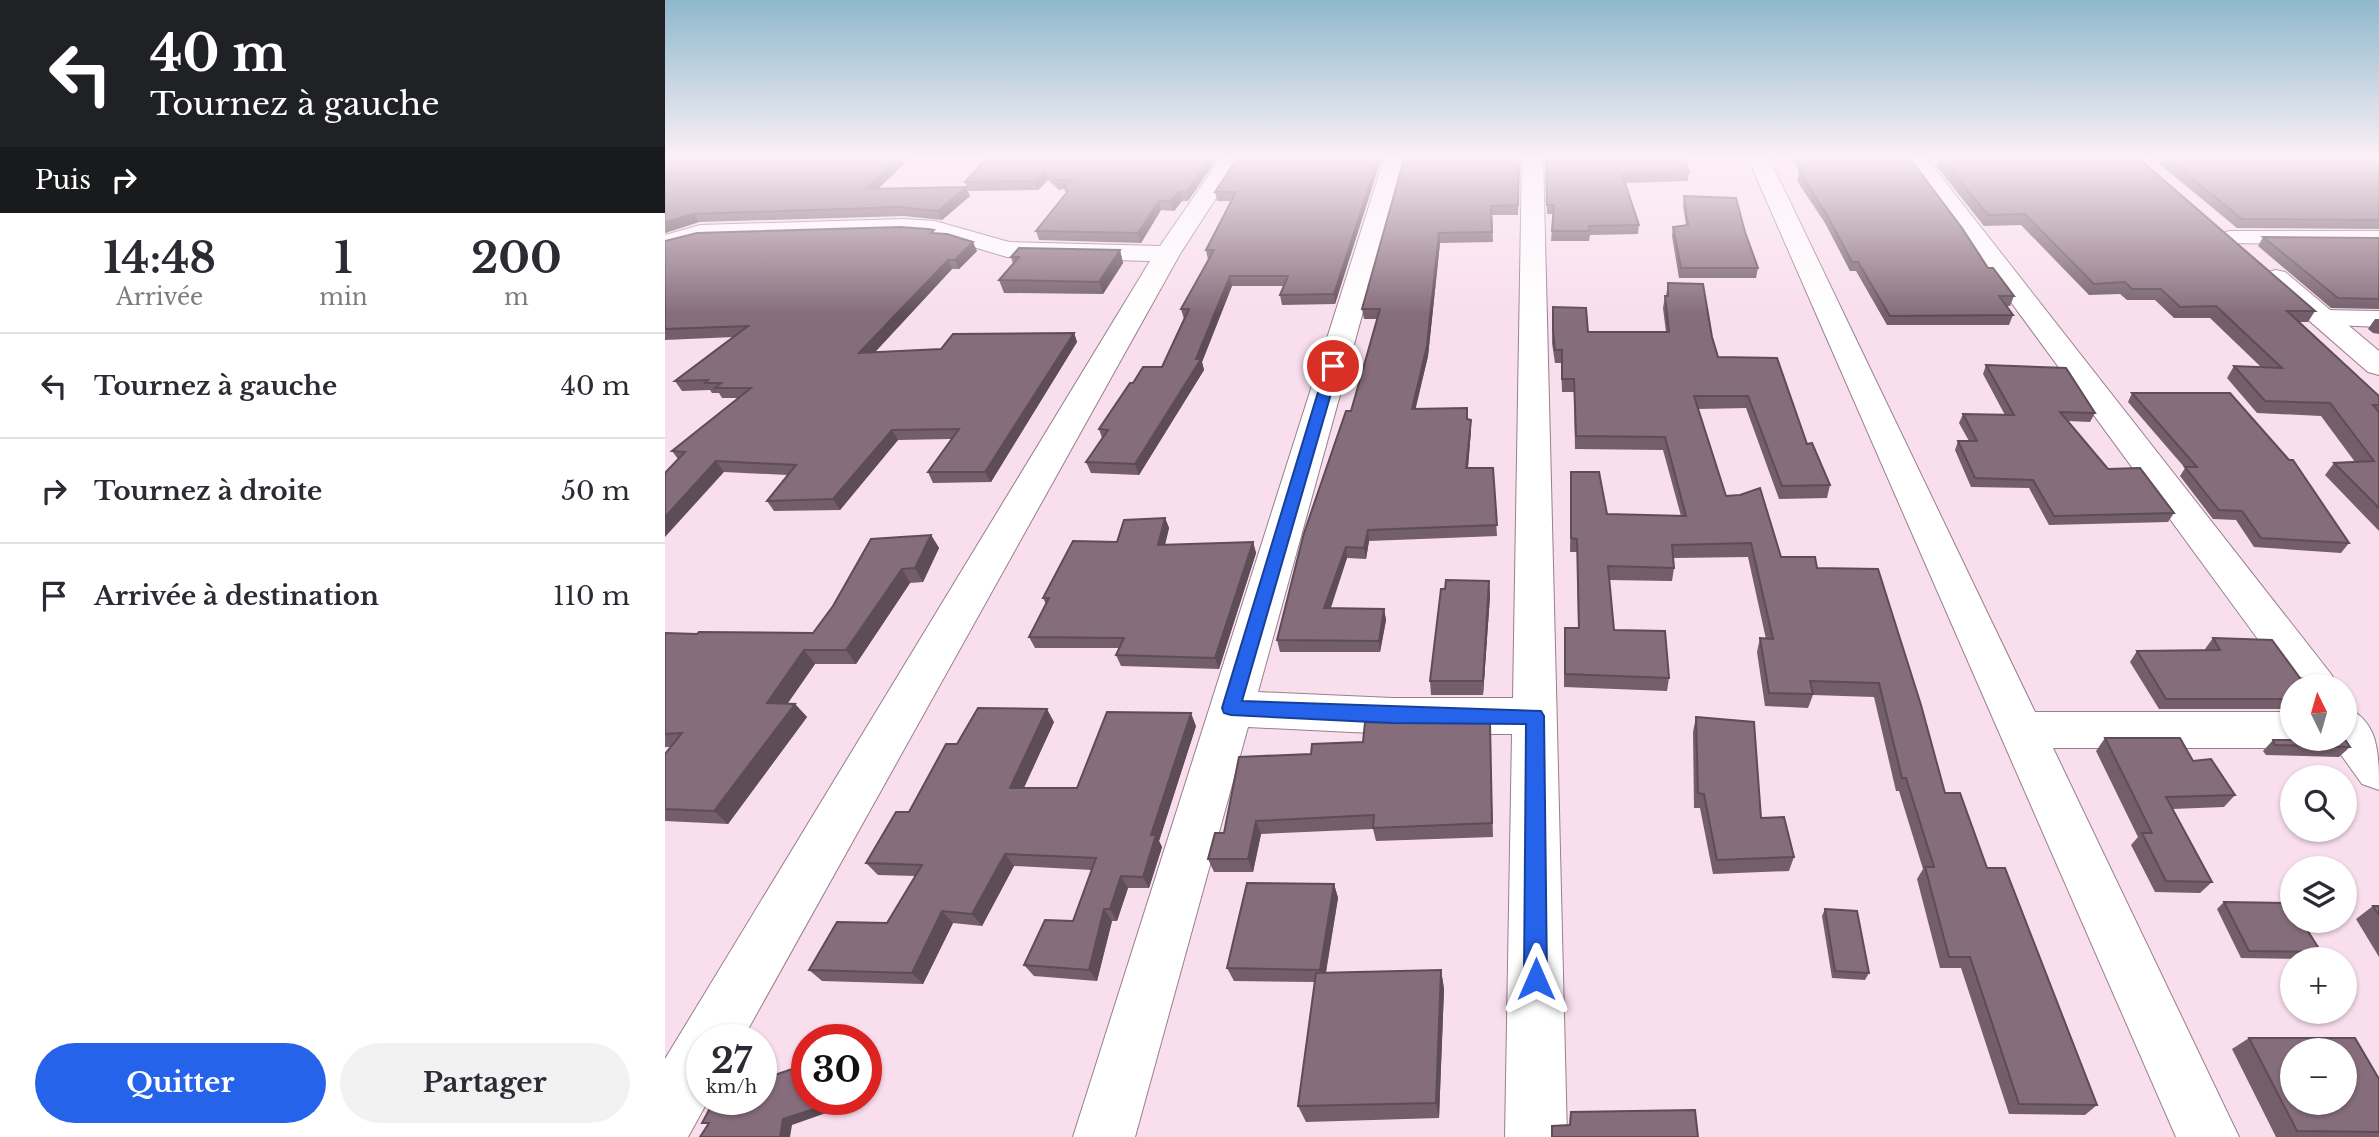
<!DOCTYPE html>
<html lang="fr">
<meta charset="utf-8">
<style>
body{margin:0;font-family:"Libre Baskerville",serif;background:#f2f2f3;color:#2b2b33;height:100vh;display:flex;flex-direction:column;font-size:26px;white-space:nowrap}
*{box-sizing:border-box;margin:0}
p{font-size:23px;color:#7c7c81}
.icon{flex:none;width:38px;height:38px;fill:none;stroke:currentColor;stroke-width:2;stroke-linecap:round;stroke-linejoin:round}
.map{position:relative;flex:1;overflow:hidden}
.panel{display:flex;flex-direction:column;background:#fff;width:665px}
.panel>*{flex:none}
.banner{background:#202124;color:#fff;overflow:hidden}
.needle{width:46px;rotate:355deg}
.fabs{position:absolute;left:1615px;top:674px;display:grid;gap:14px}
.fabs a{display:grid;place-items:center;width:77px;height:77px;border-radius:50%;background:#fff;box-shadow:0 2px 5px #0004;font-size:35px}
.speed{position:absolute;left:21px;top:1024px;display:flex;gap:14px;font-size:35px;font-weight:700;text-align:center}
.speed>*{display:grid;place-content:center;width:91px;height:91px;border-radius:50%;background:#fff;box-shadow:0 2px 5px #0004;line-height:1}
.speed small{font-size:18px;font-weight:400}
.speed .limit{border:10px solid #d22;background:#fff;color:#111}
.pin{position:absolute;display:grid;place-items:center;width:60px;height:60px;color:#fff;margin:-30px;border:4px solid #fff;border-radius:50%;box-shadow:0 2px 7px #0007}
.me{position:absolute;width:77px;margin:-38px;rotate:0deg;stroke-linejoin:round;filter:drop-shadow(0 0 5px #0008)}
.turn{display:flex;align-items:center;gap:24px;height:147px;padding:0 35px;font-size:32px}
.turn .icon{width:91px;height:91px;stroke-width:2.5}
.turn b{display:block;font-size:49px;line-height:60px}
.then{display:flex;align-items:center;height:66px;padding:0 35px;background:#0003;gap:14px;font-size:26px}
.eta{display:flex;justify-content:space-evenly;align-items:center;height:119px;text-align:center}
.eta b{font-size:42px;font-weight:800;line-height:49px}
.button{display:flex;gap:14px;margin-top:auto;padding:14px 35px}
.button a{flex:1;height:80px;border-radius:42px;background:#2563eb;color:#fff;font-size:28px;font-weight:800;line-height:80px;text-align:center}
.button a+a{background:#f2f2f3;color:#2b2b33}
ul{padding:0;list-style:none}
li{display:flex;align-items:center;gap:21px;height:105px;padding:0 35px;border-top:2px solid #e1e1e2}
li div{flex:1}
li b{display:block;font-size:26px}
li em{font-style:normal}
main{display:flex;flex:1;min-height:0}
.map>svg:first-child{display:block}
.lines{fill:none;stroke-linecap:round;stroke-linejoin:round}
.street-casing{stroke:#987f8d;stroke-width:2}
.secondary-casing{stroke:#987f8d;stroke-width:2}
.street{fill:#fff;fill-rule:evenodd}
.secondary{fill:#fff;fill-rule:evenodd}
.wall{fill:#735e6a}
.shaded-wall{fill:#5e4c56}
.building{fill:#866d7b;stroke:#5e4c56;stroke-width:2;fill-rule:evenodd}
.route{fill:#2563eb;stroke:#184099;stroke-width:2}
</style>
<main>
<section class="panel">
<div class="banner">
<div class="turn"><svg class="icon" aria-label="left" viewBox="0 0 24 24"><path d="M17 20v-9H6M10 6l-5 5 5 5"/></svg><div><b>40 m</b>Tournez à gauche</div></div>
<div class="then">Puis<svg class="icon" aria-label="right" viewBox="0 0 24 24"><path d="M7 20v-9h11M14 6l5 5-5 5"/></svg></div>
</div>
<div class="eta">
<div><b>14:48</b><p>Arrivée</p></div>
<div><b>1</b><p>min</p></div>
<div><b>200</b><p>m</p></div>
</div>
<ul>
<li><svg class="icon" aria-label="left" viewBox="0 0 24 24"><path d="M17 20v-9H6M10 6l-5 5 5 5"/></svg><div><b>Tournez à gauche</b></div><em>40 m</em></li>
<li><svg class="icon" aria-label="right" viewBox="0 0 24 24"><path d="M7 20v-9h11M14 6l5 5-5 5"/></svg><div><b>Tournez à droite</b></div><em>50 m</em></li>
<li><svg class="icon" aria-label="arrive" viewBox="0 0 24 24"><path d="M6 21V4h12l-3 4 3 4H6"/></svg><div><b>Arrivée à destination</b></div><em>110 m</em></li>
</ul>
<div class="button"><a>Quitter</a><a>Partager</a></div>
</section>
<div class="map">
<svg width="1714" height="1137" viewBox="0 0 1714 1137">
<rect width="100%" height="100%" fill="#f9deed"/>
<g class="lines">
<g class="street-casing">
<g id="street">
<polygon points="557,156 578,156 515,254 77,1040 37,1040 37,1099 44,1099 23,1137 0,1137 0,1059 485,261 342,257 268,235 239,233 37,239 0,250 0,235 35,225 239,219 270,221 344,242 495,246"/>
<polygon points="720,156 741,156 593,692 727,698 848,698 857,156 878,156 902,1137 840,1137 847,734 727,734 583,727 470,1137 408,1137"/>
<polygon points="1082,156 1103,156 1370,712 1628,712 1628,738 1646,738 1644,743 1628,748 1388,748 1574,1137 1511,1137"/>
<polygon points="1239,156 1260,156 1666,674 1673,686 1628,687"/>
<polygon points="1565,231 1714,231 1714,245 1556,243 1553,238 1556,233"/>
<polygon points="1658,310 1714,311 1714,327 1648,324 1644,318 1648,312"/>
<path d="M1680 707C1714 721 1714 753 1714 790L1697 784 1664 738H1680Z"/>
</g>
</g>
<g class="secondary-casing">
<polygon id="secondary" points="1611,270 1620,272 1714,351 1714,375 1703,372 1602,284 1598,278 1602,272"/>
</g>
<use href="#street" class="street"/>
<use href="#secondary" class="secondary"/>
</g>
<g class="wall">
<polygon points="0,156 214,188 301,187 305,196 277,220 239,216 34,222 0,233"/>
<polygon points="324,156 554,156 523,201 517,201 509,211 496,210 476,243 374,240 371,231 401,193 399,189 394,190 383,180 373,190 303,191 300,182"/>
<polygon points="574,156 717,156 670,304 617,305 615,295 619,286 567,286 537,362 539,370 474,475 426,473 421,462 437,438 434,429 468,383 497,367 519,319 516,309 543,260 541,250 566,201 552,201 550,192"/>
<polygon points="740,156 855,156 853,215 827,215 828,242 775,243 763,356 750,409 803,419 806,430 803,468 828,468 832,536 704,541 701,559 682,558 665,608 719,609 721,620 715,652 615,652 612,640 686,411 712,319 699,319 697,309"/>
<polygon points="881,156 1024,172 1023,181 960,183 974,225 973,234 925,235 924,241 886,241 888,214 882,214"/>
<polygon points="1127,156 1243,156 1323,268 1349,296 1345,306 1341,306 1348,315 1344,325 1222,325 1191,271 1185,271 1160,223 1132,181 1134,173"/>
<polygon points="1485,156 1714,156 1714,229 1572,228"/>
<polygon points="1275,157 1650,311 1643,322 1634,322 1714,396 1714,531 1660,475 1669,463 1690,462 1656,416 1592,413 1562,378 1569,366 1596,367 1545,318 1509,318 1490,300 1462,300 1455,294 1424,295 1356,225 1319,226 1272,167"/>
<polygon points="1019,196 1080,232 1093,268 1091,278 1014,278 1007,236 1008,227 1021,225 1018,206"/>
<polygon points="271,234 312,251 294,269 287,269 210,352 276,349 409,333 412,342 326,482 268,483 263,472 286,439 233,440 175,510 109,511 102,501 123,475 59,472 13,459 7,451 74,398 57,398 54,393 47,393 45,390 17,391 10,381 69,337 0,340 0,241"/>
<polygon points="1598,237 1714,238 1714,309 1666,308 1593,246"/>
<polygon points="455,250 458,263 438,294 339,293 334,280 348,264 346,257"/>
<polygon points="1003,283 1047,337 1053,357 1142,444 1165,485 1162,498 1114,499 1081,408 1033,409 1061,496 1116,557 1152,568 1322,868 1432,1105 1420,1115 1344,1114 1296,968 1275,968 1252,879 1258,869 1234,791 1231,791 1209,697 1148,695 1143,708 1100,706 1092,652 1095,638 1101,639 1083,557 1009,558 1009,568 1007,581 944,580 949,630 1004,678 1002,691 899,687 899,641 913,628 912,552 905,552 906,472 942,514 1016,516 998,450 910,449 909,392 897,392 896,363 890,363 887,343 888,307 923,332 1001,332 998,308 1000,296 1001,296"/>
<polygon points="1710,319 1714,319 1714,334 1708,333 1703,329"/>
<polygon points="1321,365 1430,413 1425,422 1403,421 1443,469 1509,513 1503,522 1384,525 1364,488 1306,487 1290,450 1293,441 1304,441 1294,423 1298,414 1340,415 1318,374"/>
<polygon points="1467,393 1684,543 1676,553 1589,547 1571,520 1548,519 1515,476 1520,468 1463,402"/>
<polygon points="500,518 504,528 500,545 588,542 591,553 554,669 456,666 451,655 454,648 370,648 364,637 381,604 378,598 452,542"/>
<polygon points="266,535 274,548 258,582 245,583 191,664 150,664 122,704 130,704 142,717 63,824 0,821 0,754 5,747 0,747 0,633 32,634 148,633"/>
<polygon points="824,581 825,596 818,695 766,695 765,681 780,589"/>
<polygon points="1548,638 1635,678 1628,686 1628,709 1494,709 1465,662 1472,651 1541,651 1540,649"/>
<polygon points="1031,717 1096,818 1129,857 1124,871 1048,874 1035,808 1029,808 1028,732"/>
<polygon points="389,722 359,788 412,788 531,726 494,841 497,847 484,888 463,888 452,921 447,921 432,981 369,976 359,965 408,921 427,870 349,866 317,926 288,923 258,984 157,981 144,970 222,923 251,876 213,875 201,863 244,812 292,744"/>
<polygon points="825,723 828,837 711,841 708,829 596,834 588,872 549,872 543,859 559,833 646,754 698,742"/>
<polygon points="1440,738 1528,761 1570,795 1559,807 1507,809 1547,882 1535,893 1490,892 1466,845 1473,837 1431,751"/>
<polygon points="1608,740 1638,740 1685,747 1674,757 1601,755 1598,751"/>
<polygon points="669,884 673,898 661,973 776,970 779,989 774,1118 641,1122 633,1106 650,982 569,981 562,968"/>
<polygon points="1559,902 1656,952 1647,959 1576,958 1552,909"/>
<polygon points="1708,906 1714,906 1714,957 1691,919"/>
<polygon points="1160,909 1204,973 1200,980 1167,978 1157,916"/>
<polygon points="1584,1038 1714,1079 1714,1137 1611,1137 1567,1049"/>
</g>
<g class="shaded-wall">
<polygon points="235,156 247,156 205,197 201,189"/>
<polygon points="546,156 554,156 523,201 521,192"/>
<polygon points="714,156 717,156 670,304 669,294"/>
<polygon points="380,171 383,180 373,190 370,181"/>
<polygon points="301,187 305,196 277,220 273,211"/>
<polygon points="515,191 517,201 509,211 506,201"/>
<polygon points="494,201 496,210 476,243 473,233"/>
<polygon points="29,214 34,222 0,233 0,222"/>
<polygon points="774,233 775,243 763,356 748,420 747,409"/>
<polygon points="308,242 312,251 294,269 290,260"/>
<polygon points="455,250 458,263 438,294 434,282"/>
<polygon points="283,260 287,269 200,363 194,353"/>
<polygon points="565,276 567,286 537,362 539,370 474,475 470,464 531,359"/>
<polygon points="409,333 412,342 326,482 320,472"/>
<polygon points="806,420 806,430 802,479 801,468"/>
<polygon points="227,430 233,440 175,510 168,499"/>
<polygon points="51,461 59,472 0,537 0,517"/>
<polygon points="500,518 504,528 497,556 493,545"/>
<polygon points="703,530 704,541 701,559 699,548"/>
<polygon points="266,535 274,548 258,582 250,568"/>
<polygon points="588,542 591,553 554,669 550,658"/>
<polygon points="681,547 682,558 662,620 659,608"/>
<polygon points="237,569 245,583 191,664 181,650"/>
<polygon points="824,581 825,596 818,695 818,681"/>
<polygon points="719,609 721,620 715,652 714,641"/>
<polygon points="139,650 150,664 114,716 102,703"/>
<polygon points="130,704 142,717 63,824 49,811"/>
<polygon points="382,709 389,722 353,800 345,788"/>
<polygon points="526,713 531,726 494,841 497,847 484,888 478,877 486,835"/>
<polygon points="591,821 596,834 588,872 583,859"/>
<polygon points="340,854 349,866 317,926 307,914"/>
<polygon points="456,876 463,888 452,921 445,909"/>
<polygon points="669,884 673,898 659,982 655,970"/>
<polygon points="439,909 447,921 432,981 424,970"/>
<polygon points="277,911 288,923 258,984 247,973"/>
<polygon points="776,970 779,989 774,1118 771,1103"/>
<polygon points="153,1099 163,1099 161,1113 127,1125 125,1137 115,1137 118,1119"/>
</g>
<g class="building">
<polygon points="0,156 235,156 201,189 301,187 273,211 235,207 29,214 0,222"/>
<polygon points="324,156 546,156 521,192 515,191 506,201 494,201 473,233 371,231 403,191 399,187 406,180 391,180 380,171 370,181 300,182"/>
<polygon points="574,156 714,156 669,294 615,295 623,276 565,276 531,359 536,359 470,464 421,462 443,430 434,429 465,383 468,383 478,367 497,367 524,309 516,309 549,250 541,250 571,192 550,192"/>
<polygon points="740,156 854,156 853,205 826,206 827,232 774,233 762,346 747,409 802,408 802,419 806,420 801,468 828,468 832,525 703,530 699,548 681,547 659,608 719,609 714,641 612,640 639,533 681,411 686,411 715,309 697,309"/>
<polygon points="881,156 1019,156 1024,172 957,174 974,225 924,226 925,231 887,231 889,205 882,205"/>
<polygon points="1132,156 1243,156 1297,228 1323,268 1328,268 1349,296 1334,296 1348,315 1225,316 1193,262 1187,262 1162,215 1134,172 1139,172"/>
<polygon points="1499,156 1714,156 1714,220 1577,219"/>
<polygon points="1275,157 1472,157 1650,311 1622,311 1714,396 1714,405 1708,405 1714,412 1714,508 1669,463 1709,461 1665,403 1600,401 1569,366 1617,368 1551,306 1515,307 1496,289 1467,289 1460,282 1429,284 1360,214 1323,215"/>
<polygon points="1019,196 1071,198 1080,232 1093,268 1016,268 1008,227 1023,225"/>
<polygon points="235,227 263,229 269,230 266,233 282,234 308,242 290,260 283,260 194,353 276,349 288,334 409,333 320,472 263,472 294,429 227,430 168,499 102,501 131,465 51,461 0,517 0,473 20,452 7,451 86,388 50,388 56,383 40,383 43,380 10,381 83,326 0,329 0,241 32,233"/>
<polygon points="1598,237 1714,238 1714,299 1673,298"/>
<polygon points="354,248 455,250 434,282 334,280 354,257 346,257"/>
<polygon points="1003,283 1038,284 1047,337 1053,357 1112,358 1142,444 1147,443 1165,485 1117,486 1083,396 1029,396 1061,496 1075,495 1095,488 1116,557 1150,557 1152,568 1213,569 1256,705 1280,793 1295,793 1322,868 1340,868 1432,1105 1354,1104 1305,957 1284,957 1260,867 1269,867 1241,778 1237,778 1214,683 1145,681 1148,694 1104,693 1095,638 1108,639 1086,543 1007,545 1009,568 943,566 949,630 1000,631 1004,678 900,674 900,628 914,628 912,539 906,538 906,472 934,472 942,514 1021,516 1000,437 911,436 909,379 897,379 897,350 890,350 888,331 888,307 921,308 923,332 1004,332 1000,296 1003,296"/>
<polygon points="1321,365 1401,368 1430,413 1395,412 1443,469 1475,468 1509,513 1389,516 1368,480 1310,478 1293,441 1312,441 1298,414 1349,415"/>
<polygon points="1467,393 1565,393 1624,460 1628,460 1684,543 1596,538 1577,511 1554,510 1520,467 1532,467"/>
<polygon points="500,518 493,545 588,542 550,658 451,655 459,638 364,637 384,598 378,598 408,541 452,542 459,520"/>
<polygon points="266,535 250,568 237,569 181,650 139,650 102,703 130,704 49,811 0,809 0,754 17,733 0,734 0,633 32,634 34,632 148,633 168,606 206,539"/>
<polygon points="781,580 824,581 818,681 765,681 776,589 780,589"/>
<polygon points="1548,638 1607,640 1635,678 1639,679 1644,686 1628,686 1628,699 1501,699 1472,651 1555,650"/>
<polygon points="313,708 382,709 345,788 412,788 442,712 526,713 486,835 491,835 478,877 456,876 445,909 439,909 424,970 359,965 380,920 408,921 431,858 340,854 307,914 277,911 247,973 144,970 172,922 222,923 257,865 201,863 231,812 244,812 281,744 292,744"/>
<polygon points="1031,717 1089,722 1096,818 1119,817 1129,857 1052,860 1039,794 1033,793"/>
<polygon points="700,722 825,723 827,823 708,828 709,815 591,821 583,859 543,859 550,833 559,833 574,757 646,754 647,744 698,742"/>
<polygon points="1440,738 1515,738 1528,761 1546,759 1570,795 1501,797 1547,882 1501,881 1477,833 1487,833"/>
<polygon points="1643,738 1679,738 1685,747 1610,745 1608,740 1638,740"/>
<polygon points="582,883 669,884 655,970 562,968"/>
<polygon points="1559,902 1626,903 1628,906 1628,920 1636,920 1656,952 1584,951"/>
<polygon points="1708,906 1714,906 1714,915"/>
<polygon points="1160,909 1192,911 1204,973 1170,971"/>
<polygon points="776,970 771,1103 633,1106 651,973"/>
<path d="M1584 1038H1690L1714 1079V1132L1632 1131ZM1628 1050H1680V1102H1628Z"/>
<polygon points="142,1064 142,1099 153,1099 152,1108 118,1119 115,1137 35,1137 44,1123 37,1123 50,1099 96,1099 96,1078 101,1078"/>
<polygon points="1030,1110 1033,1137 887,1137 887,1126 905,1125 906,1112"/>
</g>
<linearGradient id="sky" x2="0" y2="1"><stop stop-color="#8eb9cc"/><stop offset="0.5" stop-color="#fcf0f7"/><stop offset="1" stop-color="#fcf0f7" stop-opacity="0"/></linearGradient>
<rect width="1714" height="315" fill="url(#sky)"/>
<polygon class="route" points="668,362 674,366 577,701 876,711 879,716 882,979 879,987 871,991 862,987 859,979 861,724 727,723 566,715 559,713 557,708 661,366"/>
</svg>
<div class="fabs">
<a><svg class="needle" viewBox="-14 -14 28 28"><path d="M0-13l5 13h-10z" fill="#e53935"/><path d="M0 13l5-13h-10z" fill="#7c7c81"/></svg></a>
<a><svg class="icon" aria-label="search" viewBox="0 0 24 24"><circle cx="10" cy="10" r="6"/><path d="M15 15l6 6"/></svg></a>
<a><svg class="icon" aria-label="layers" viewBox="0 0 24 24"><path d="M12 4l9 5-9 5-9-5zM3 14l9 5 9-5"/></svg></a>
<a>+</a>
<a>−</a>
</div>
<div class="speed"><div>27<small>km/h</small></div><div class="limit">30</div></div>
<div class="pin" style="left:668px;top:366px;background:#d93025"><svg class="icon" aria-label="arrive" viewBox="0 0 24 24"><path d="M6 21V4h12l-3 4 3 4H6"/></svg></div>
<svg class="me" style="left:871px;top:979px" viewBox="-20 -20 40 40"><path d="M0-17L14 15 0 8-14 15z" fill="#2563eb" stroke="#fff" stroke-width="4"/></svg>
</div>
</main>
